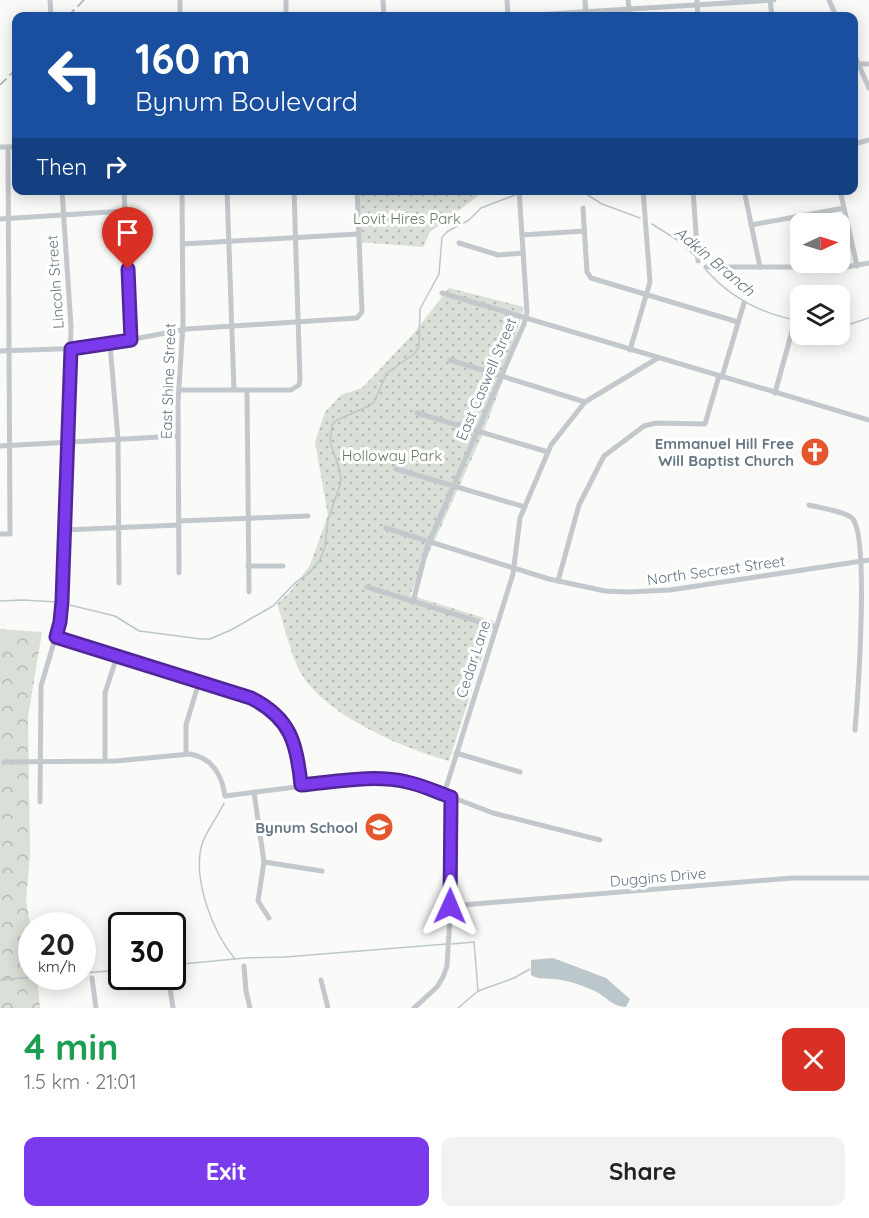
<!DOCTYPE html>
<meta charset="utf-8">
<style>
body{margin:0;font-family:Quicksand,sans-serif;background:#f2f2f2;color:#222;height:100vh;display:flex;flex-direction:column;font-size:22px;white-space:nowrap}
*{box-sizing:border-box;margin:0}
p{font-size:20px;color:#767676}
.icon{flex:none;width:33px;height:33px;fill:none;stroke:currentColor;stroke-width:2;stroke-linecap:round;stroke-linejoin:round}
.map{position:relative;height:1008px;overflow:hidden}
.sheet{display:flex;flex-direction:column;background:#fff;flex:1}
.sheet>*{flex:none}
.top-card{position:absolute;left:12px;top:12px;width:846px;height:183px;border-radius:12px;box-shadow:0 3px 15px #0003;background:#1a4fa0;color:#fff;overflow:hidden}
.needle{width:39px;rotate:86deg}
.tools{position:absolute;left:790px;top:213px;display:grid;gap:12px}
.tools a{display:grid;place-items:center;width:60px;height:60px;border-radius:12px;background:#fff;box-shadow:0 3px 15px #0003;font-size:30px}
.speed{position:absolute;left:18px;top:912px;display:flex;gap:12px;font-size:30px;font-weight:700;text-align:center}
.speed>*{display:grid;place-content:center;width:78px;height:78px;border-radius:50%;background:#fff;box-shadow:0 3px 15px #0003;line-height:1}
.speed small{font-size:15px;font-weight:400}
.speed .limit{border:3px solid #111;border-radius:9px;background:#fff;color:#111}
.pin{position:absolute;display:grid;place-items:center;width:51px;height:51px;color:#fff;margin:-62px -26px;border-radius:50% 50% 50% 0;rotate:-45deg;box-shadow:0 0 6px #0007}
.pin .icon{rotate:45deg}
.me{position:absolute;width:66px;margin:-33px;rotate:1deg;stroke-linejoin:round;filter:drop-shadow(0 0 4px #0008)}
.turn{display:flex;align-items:center;gap:21px;height:126px;padding:0 24px;font-size:27px}
.turn .icon{width:78px;height:78px;stroke-width:2.5}
.turn b{display:block;font-size:42px;line-height:51px}
.then{display:flex;align-items:center;height:57px;padding:0 24px;background:#0003;gap:12px;font-size:22px}
.round{display:grid;place-items:center;flex:none;width:63px;height:63px;border-radius:12px;background:#f2f2f2}
.head{display:flex;align-items:center;justify-content:space-between;height:102px;padding:0 24px}
h1{font-size:36px;font-weight:700;line-height:45px;color:#1e9e55}
.action{display:flex;gap:12px;margin-top:auto;padding:12px 24px}
.action a{flex:1;height:69px;border-radius:12px;background:#7c3aed;color:#fff;font-size:24px;font-weight:700;line-height:69px;text-align:center}
.action a+a{background:#f2f2f2;color:#222}
.map>svg:first-child{display:block}
.forest{fill:url(#forest-crowns)}
.park{fill:url(#park-dots)}
.water{fill:#bbc7cb}
.lines{fill:none;stroke-linecap:round;stroke-linejoin:round}
.stream{stroke:#bbc7cb;stroke-width:1.5}
.minor{stroke:#c3c8cc;stroke-width:5}
.rail{stroke:#a2aab0;stroke-width:1.5;stroke-dasharray:9 4.5;stroke-linecap:butt}
.route-casing{stroke:#51269a;stroke-width:15}
.route{stroke:#7c3aed;stroke-width:10}
.labels{text-anchor:middle;dominant-baseline:central;stroke-width:6;stroke-linejoin:round;paint-order:stroke}
.park-label{font-size:15px;fill:#687a64;stroke:#fff}
.street-label{font-size:15px;fill:#657683;stroke:#fff}
.poi-label{font-size:15px;font-weight:bold;fill:#657683;stroke:#fff;text-anchor:end}
.water-label{font-size:16px;font-style:italic;fill:#60757c;stroke:#fff}
</style>
<div class="map">
<svg width="869" height="1008" viewBox="0 0 869 1008">
<defs>
<pattern id="forest-crowns" width="20" height="18" patternUnits="userSpaceOnUse" patternTransform="scale(1.5)"><rect width="20" height="18" fill="#dadfd7"/><path d="M2 6a3 3 0 1 1 6 0M12 15a3 3 0 1 1 6 0" fill="none" stroke="#b4b9b4"/></pattern>
<pattern id="park-dots" width="8" height="8" patternUnits="userSpaceOnUse" patternTransform="scale(1.5)"><rect width="8" height="8" fill="#dadfd7"/><path d="M2 2h.1M6 6h.1" fill="none" stroke="#b4b9b4" stroke-width="1.8" stroke-linecap="round"/></pattern>
</defs>
<rect width="100%" height="100%" fill="#fafaf8"/>
<polygon class="forest" points="0,629 42,632 28,717 30,857 26,899 32,937 32,976 37,977 40,1008 0,1008"/>
<g class="park">
<polygon points="358,191 485,191 430,232 423,247 358,242"/>
<path d="M449 288 524 307 505 375 482 436 410 595 494 621 449 761C405 749 324 715 301 673 291 657 284 623 277 604L290 592 310 565 328 515 315 442 325 412 341 395 362 388 414 333Z"/>
</g>
<path class="water" d="M553 958 606 978 630 999 626 1007C610 1006 605 994 590 989 579 984 565 980 554 979 545 978 539 980 531 975V960Z"/>
<g class="lines">
<g class="stream">
<polyline points="580,190 602,204 640,218"/>
<polyline points="652,224 679,241 696,257"/>
<path d="M706 270C731 298 764 315 801 321"/>
<polyline points="840,325 847,325 869,318"/>
<polyline points="0,601 23,600 57,602 115,616 139,631 201,639 210,639 231,630 273,606 296,582 308,574 320,560 325,547 328,520 341,482 340,471 330,442 332,425 337,420 369,406 374,402 387,373 414,354 419,347 420,309 439,274 442,237 448,231 469,220 481,208 515,195"/>
<path d="M224 803C218 817 207 829 202 844 192 879 213 933 235 959"/>
<polyline points="452,944 474,942 478,991"/>
<polyline points="172,965 245,958 285,957 447,944"/>
<polyline points="82,973 122,970"/>
<polyline points="0,980 45,976"/>
<polyline points="458,1008 478,991 514,978 530,969"/>
</g>
<g class="minor">
<polyline points="50,0 51,16"/>
<polyline points="180,0 180,16"/>
<polyline points="286,0 286,16"/>
<polyline points="383,0 384,16"/>
<polyline points="507,0 508,16"/>
<polyline points="585,0 586,16"/>
<polyline points="628,0 630,16"/>
<polyline points="697,0 698,16"/>
<polyline points="770,0 772,16"/>
<polyline points="829,0 836,16"/>
<polyline points="518,16 774,0"/>
<polyline points="854,54 869,88"/>
<polyline points="854,64 869,64"/>
<polyline points="854,144 869,140"/>
<polyline points="0,147 16,147"/>
<polyline points="124,190 131,340"/>
<polyline points="227,190 234,390"/>
<polyline points="693,190 698,261"/>
<polyline points="744,190 760,267"/>
<polyline points="840,190 857,266"/>
<polyline points="583,208 587,272 591,278 738,322"/>
<polyline points="0,219 125,211"/>
<polyline points="751,225 844,208"/>
<polyline points="522,235 584,231"/>
<polyline points="459,243 498,255 523,253"/>
<polyline points="182,244 358,234"/>
<polyline points="706,267 846,267 869,263"/>
<polyline points="442,293 869,420"/>
<polyline points="110,344 118,439 119,583"/>
<polyline points="630,350 650,282 643,190"/>
<polyline points="0,351 86,348 187,329 357,318 362,312 357,190"/>
<polyline points="450,360 585,402"/>
<polyline points="722,377 744,303"/>
<polyline points="178,390 291,390 299,385 300,380 294,190"/>
<polyline points="247,390 249,592"/>
<polyline points="775,393 794,324"/>
<polyline points="417,413 548,452"/>
<polyline points="0,446 178,436"/>
<polyline points="396,469 525,507"/>
<path d="M809 505C820 508 845 511 853 519 869 541 858 694 855 730"/>
<polyline points="179,521 308,516"/>
<polyline points="386,528 549,579 605,591 628,592 670,590 869,560"/>
<polyline points="64,530 179,525"/>
<polyline points="0,534 10,534 8,147"/>
<polyline points="248,566 283,566"/>
<polyline points="179,573 178,402 183,324 182,190"/>
<polyline points="558,581 579,505 604,456 644,426 656,423 705,424 719,376"/>
<polyline points="367,587 496,627"/>
<polyline points="413,602 427,547 524,324 527,312 519,190"/>
<path d="M56 637 251 698C291 717 297 745 301 785"/>
<polyline points="186,753 186,725 199,682"/>
<polyline points="456,753 520,772"/>
<polyline points="105,761 105,693 117,656"/>
<path d="M4 762 116 761 190 754C212 758 222 775 225 796L352 780H394L420 785 493 813 600 840"/>
<polyline points="254,792 264,862 258,901 269,918"/>
<polyline points="444,794 513,574 520,518 551,445 585,402 658,358"/>
<polyline points="40,802 41,686 60,622 62,601 71,327 62,190"/>
<polyline points="264,862 322,871"/>
<polyline points="450,906 792,878 869,878"/>
<polyline points="244,966 246,991 250,1008"/>
<polyline points="168,976 173,1008"/>
<polyline points="92,978 96,1008"/>
<polyline points="321,980 328,1008"/>
<polyline points="414,1008 437,987 443,977 447,966 450,917 451,797"/>
</g>
<g class="rail">
<polyline points="68,16 84,0"/>
<polyline points="0,85 16,69"/>
</g>
</g>
<g class="lines">
<g class="route-casing">
<path id="route" d="M128 269 131 340 71 349 62 601 60 622 56 637 251 698C291 718 297 744 301 785 335 782 373 774 407 782 422 785 436 792 451 797L450 906"/>
</g>
<use href="#route" class="route"/>
</g>
<defs>
<g id="church-disc" transform="scale(1.5)"><circle r="9.5" fill="#e4572e" stroke="#fff"/><path d="M-1.2-6h2.4v3.5h3.3v2.4h-3.3V6h-2.4V-.1h-3.3v-2.4h3.3Z" fill="#fff"/></g>
<g id="school-disc" transform="scale(1.5)"><circle r="9.5" fill="#e4572e" stroke="#fff"/><path d="M0-5L7-2L0 1L-7-2ZM-4 1L0 2.5L4 1V4Q0 6-4 4Z" fill="#fff"/></g>
</defs>
<g fill-rule="evenodd">
<use href="#church-disc" x="815" y="452"/>
<use href="#school-disc" x="379" y="827"/>
</g>
<g class="labels">
<g class="park-label">
<text x="407" y="218">Lovit Hires Park</text>
<text x="392" y="455">Holloway Park</text>
</g>
<g class="street-label">
<text transform="translate(55 282) rotate(-94)">Lincoln Street</text>
<text transform="translate(486 379) rotate(-67)">East Caswell Street</text>
<text transform="translate(168 381) rotate(-88)">East Shine Street</text>
<text transform="translate(716 570) rotate(-8)">North Secrest Street</text>
<text transform="translate(473 659) rotate(-72)">Cedar Lane</text>
<text transform="translate(658 877) rotate(-5)">Duggins Drive</text>
</g>
<g class="poi-label">
<text x="794" y="443">Emmanuel Hill Free<tspan x="794" dy="17">Will Baptist Church</tspan></text>
<text x="358" y="827">Bynum School</text>
</g>
<g class="water-label">
<text transform="translate(715 261) rotate(40)">Adkin Branch</text>
</g>
</g>
</svg>
<div class="tools">
<a><svg class="needle" viewBox="-14 -14 28 28"><path d="M0-13l5 13h-10z" fill="#e53935"/><path d="M0 13l5-13h-10z" fill="#767676"/></svg></a>
<a><svg class="icon" aria-label="layers" viewBox="0 0 24 24"><path d="M12 4l9 5-9 5-9-5zM3 14l9 5 9-5"/></svg></a>
</div>
<div class="speed"><div>20<small>km/h</small></div><div class="limit">30</div></div>
<div class="pin" style="left:128px;top:269px;background:#d93025"><svg class="icon" aria-label="arrive" viewBox="0 0 24 24"><path d="M6 21V4h12l-3 4 3 4H6"/></svg></div>
<svg class="me" style="left:450px;top:906px" viewBox="-20 -20 40 40"><path d="M0-17L14 15 0 8-14 15z" fill="#7c3aed" stroke="#fff" stroke-width="4"/></svg>
<div class="top-card">
<div class="turn"><svg class="icon" aria-label="left" viewBox="0 0 24 24"><path d="M17 20v-9H6M10 6l-5 5 5 5"/></svg><div><b>160 m</b>Bynum Boulevard</div></div>
<div class="then">Then<svg class="icon" aria-label="right" viewBox="0 0 24 24"><path d="M7 20v-9h11M14 6l5 5-5 5"/></svg></div>
</div>
</div>
<section class="sheet">
<div class="head"><div><h1>4 min</h1><p>1.5 km · 21:01</p></div><a class="round" style="background:#d93025;color:#fff"><svg class="icon" aria-label="close" viewBox="0 0 24 24"><path d="M6 6l12 12M18 6L6 18"/></svg></a></div>
<div class="action"><a>Exit</a><a>Share</a></div>
</section>
